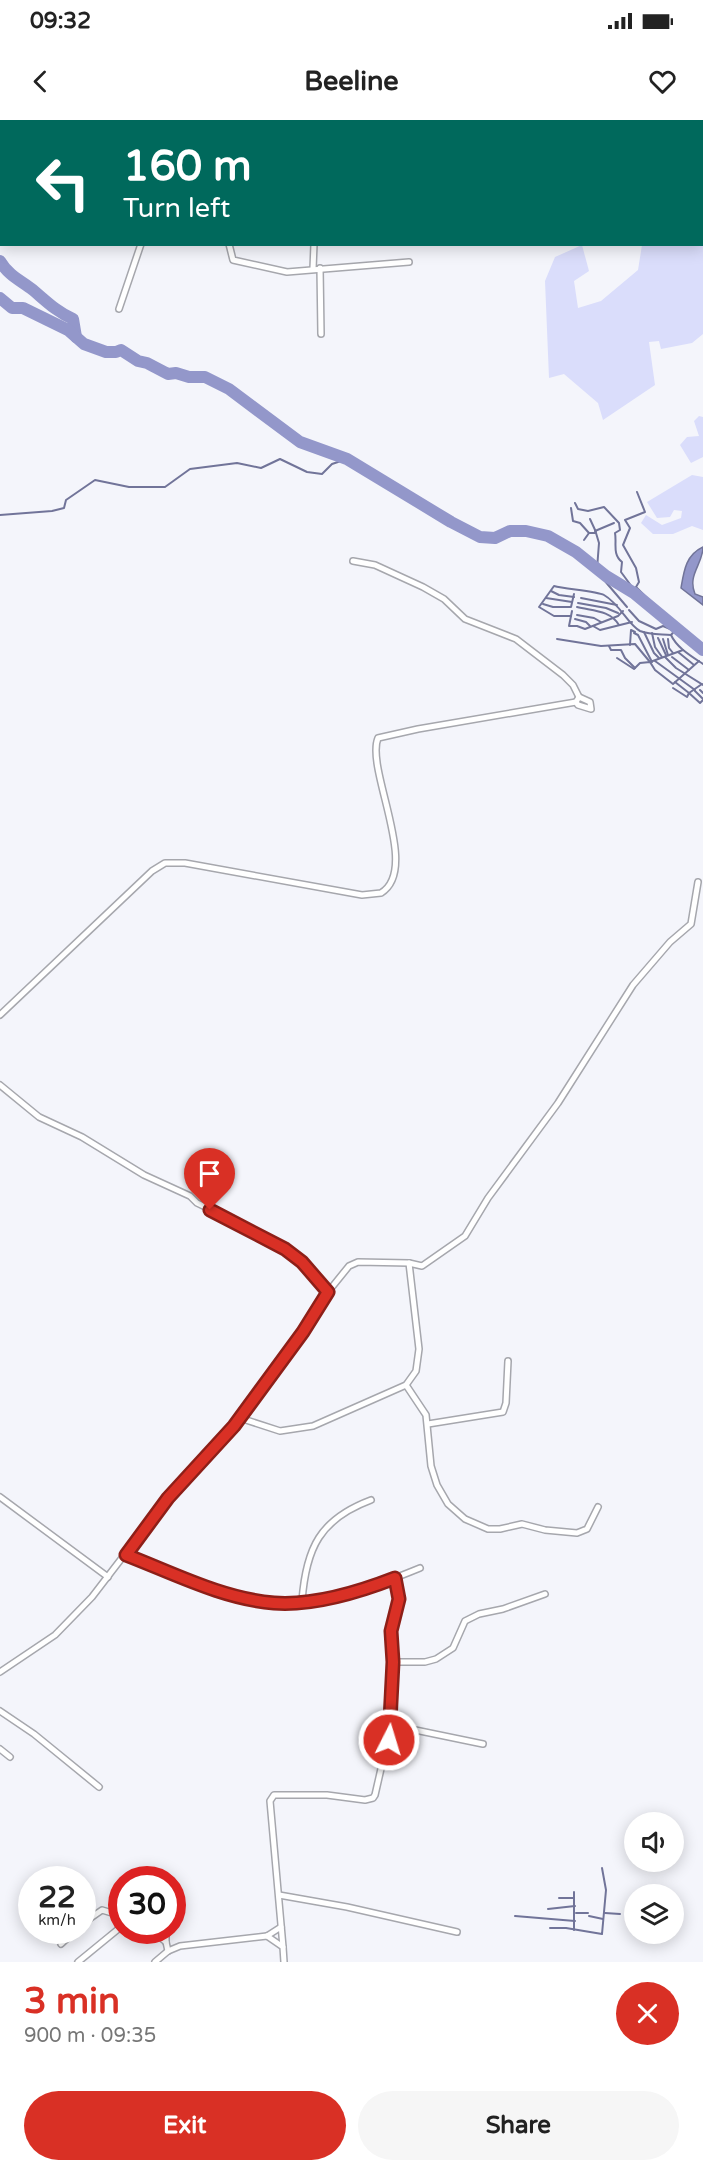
<!DOCTYPE html>
<meta charset="utf-8">
<style>
body{margin:0;font-family:"Varela Round",sans-serif;background:#f6f6f6;color:#222;height:100vh;display:flex;flex-direction:column;font-size:22px;white-space:nowrap}
*{box-sizing:border-box;margin:0}
p{font-size:20px;color:#767676}
.icon{flex:none;width:33px;height:33px;fill:none;stroke:currentColor;stroke-width:2;stroke-linecap:round;stroke-linejoin:round}
.map{position:relative;height:1842px;overflow:hidden}
.details{display:flex;flex-direction:column;background:#fff;flex:1}
.details>*{flex:none}
.guide{position:absolute;left:0px;top:0px;width:704px;height:126px;box-shadow:0 3px 15px #0003;background:#00695c;color:#fff;overflow:hidden}
.fabs{position:absolute;left:624px;top:1692px;display:grid;gap:12px}
.fabs a{display:grid;place-items:center;width:60px;height:60px;border-radius:50%;background:#fff;box-shadow:0 3px 15px #0003;font-size:30px}
.speed{position:absolute;left:18px;top:1746px;display:flex;gap:12px;font-size:30px;font-weight:700;text-align:center}
.speed>*{display:grid;place-content:center;width:78px;height:78px;border-radius:50%;background:#fff;box-shadow:0 3px 15px #0003;line-height:1}
.speed small{font-size:15px;font-weight:400}
.speed .limit{border:9px solid #d22;background:#fff;color:#111}
.pin{position:absolute;display:grid;place-items:center;width:51px;height:51px;color:#fff;margin:-62px -26px;border-radius:50% 50% 50% 0;rotate:-45deg;box-shadow:0 0 6px #0007}
.pin .icon{rotate:45deg}
.me{position:absolute;width:66px;margin:-33px;rotate:5deg;stroke-linejoin:round;filter:drop-shadow(0 0 4px #0008)}
.turn{display:flex;align-items:center;gap:21px;height:126px;padding:0 24px;font-size:27px}
.turn .icon{width:78px;height:78px;stroke-width:2.5}
.turn b{display:block;font-size:42px;line-height:51px}
.round{display:grid;place-items:center;flex:none;width:63px;height:63px;border-radius:32px;background:#f6f6f6}
.summary{display:flex;align-items:center;justify-content:space-between;height:102px;padding:0 24px}
h1{font-size:36px;font-weight:700;line-height:45px;color:#d93025}
.cta{display:flex;gap:12px;margin-top:auto;padding:12px 24px}
.cta a{flex:1;height:69px;border-radius:36px;background:#d93025;color:#fff;font-size:24px;font-weight:700;line-height:69px;text-align:center}
.cta a+a{background:#f6f6f6;color:#222}
.status{display:flex;justify-content:space-between;align-items:center;height:42px;padding:0 30px;background:#fff;direction:ltr}
.status svg{height:16px;fill:currentColor}
header{display:flex;justify-content:space-between;align-items:center;height:78px;padding:0 24px;background:#fff;font-size:27px;font-weight:700}
.map>svg:first-child{display:block}
.green{fill:#daddfb}
.water{fill:#9397ca;stroke:#717499;stroke-width:1.5}
.lines{fill:none;stroke-linecap:round;stroke-linejoin:round}
.stream{stroke:#717499;stroke-width:2}
.river{stroke:#9397ca;stroke-width:12}
.minor-casing{stroke:#a6a7ad;stroke-width:8}
.minor{stroke:#fff;stroke-width:5}
.route-casing{stroke:#8d1f18;stroke-width:15}
.route{stroke:#d93025;stroke-width:10}
</style>
<div class="status"><b>09:32</b><svg viewBox="0 0 49 12"><path d="M0 12V9h3v3zM5 12V6h3v6zM10 12V3h3v9zM15 12V0h3v12zM26 1h20v11H26zM47 4h2v5h-2z"/></svg></div>
<header><svg class="icon" aria-label="back" viewBox="0 0 24 24"><path d="M15 5l-7 7 7 7"/></svg>Beeline<svg class="icon" aria-label="heart" viewBox="0 0 24 24"><path d="M12 20l-8-8c-3-5 5-10 8-4 3-6 11-1 8 4z"/></svg></header>
<div class="map">
<svg width="703" height="1842" viewBox="0 0 703 1842">
<rect width="100%" height="100%" fill="#f4f5fb"/>
<g class="green">
<polygon points="703,122 703,214 692,223 661,229 659,221 649,222 655,265 603,300 598,283 564,254 549,258 545,161 555,137 582,125 589,151 574,161 578,188 601,181 638,150 642,125 697,125"/>
<polygon points="699,296 703,297 703,337 691,343 680,325 687,317 699,316 694,301"/>
<polygon points="692,355 703,357 703,410 692,406 673,414 653,414 641,403 646,395 662,405 681,398 682,391 674,390 670,397 657,398 647,382"/>
</g>
<path class="water" d="M703 427C703 444 687 455 695 474L703 477V485L681 468C684 450 686 435 703 427Z"/>
<g class="lines">
<g class="stream">
<polyline points="637,372 645,392 625,400 630,408 623,425 636,448 639,462 636,467 652,483"/>
<path d="M575 383 578 389 588 391 604 387 619 403 620 410 615 413C617 423 612 434 622 442L621 452 635 471 634 473"/>
<polyline points="571,388 573,401 580,403 589,413"/>
<polyline points="0,395 52,391 64,388 66,380 95,360 129,367 165,367 190,349 237,343 261,348 280,339 307,352 322,354 332,344 347,339"/>
<polyline points="590,399 596,412"/>
<polyline points="595,411 614,403"/>
<polyline points="584,420 589,413 596,413 599,423 597,449"/>
<polyline points="606,456 604,460 627,487"/>
<polyline points="551,471 559,475 574,477"/>
<polyline points="546,478 572,482"/>
<polyline points="581,478 617,485"/>
<polyline points="578,483 606,488 618,493"/>
<polyline points="543,484 553,487 571,487 574,474"/>
<path d="M577 487C593 491 610 490 619 505"/>
<polyline points="629,490 639,501 656,509 663,506 675,511"/>
<polyline points="572,491 569,506 577,506 585,509 618,496 623,491"/>
<polyline points="577,495 594,498 601,502"/>
<path d="M571 496H554L539 487 554 466C565 469 597 471 604 475 620 484 628 505 640 511 650 515 661 514 671 515L678 507"/>
<polyline points="575,499 586,502 590,506"/>
<polyline points="593,506 600,510 632,502"/>
<polyline points="644,512 654,533 659,538"/>
<polyline points="634,513 638,515 652,542"/>
<polyline points="652,513 655,527 662,537"/>
<path d="M671 515C677 528 691 536 703 544"/>
<polyline points="658,518 666,535"/>
<polyline points="557,519 601,526 635,524 650,542 683,530"/>
<polyline points="663,519 668,535"/>
<polyline points="668,519 669,528 673,533"/>
<polyline points="630,525 631,510 635,512"/>
<polyline points="609,526 611,530 621,530 625,538 635,548"/>
<polyline points="678,532 694,545"/>
<polyline points="665,537 676,548 703,565"/>
<polyline points="672,537 689,550"/>
<polyline points="617,538 634,549 640,543 650,542 655,550 673,564 699,541"/>
<polyline points="655,541 695,570"/>
<polyline points="675,562 689,573"/>
<polyline points="702,564 689,573 700,583 703,580"/>
<polyline points="673,568 687,577 689,573"/>
<polyline points="700,570 703,573"/>
<polyline points="695,571 703,579"/>
<polyline points="574,1772 574,1810"/>
<polyline points="559,1778 574,1778"/>
<polyline points="548,1789 575,1786"/>
<polyline points="576,1793 588,1793"/>
<polyline points="605,1793 620,1794"/>
<polyline points="515,1796 575,1801"/>
<polyline points="589,1796 603,1799"/>
<polyline points="550,1808 566,1808 602,1814 606,1770 602,1748"/>
</g>
<g class="river">
<path d="M0 141C9 156 20 160 33 170 46 181 57 192 73 199L76 217"/>
<polyline points="0,178 12,188 23,188 68,210 84,224 106,232 116,232 121,230 138,241 147,243 168,254 176,253 189,257 205,257 229,269 300,322 347,339 451,402 480,417 495,418 510,411 526,411 548,416 576,432 606,456 634,473 703,530"/>
</g>
<g class="minor-casing">
<g id="minor">
<polyline points="44,0 45,2"/>
<polyline points="445,0 449,2"/>
<polyline points="174,2 174,0"/>
<polyline points="264,2 265,0"/>
<polyline points="410,2 410,0"/>
<polyline points="531,2 531,0"/>
<polyline points="229,124 233,140 287,152 409,142"/>
<polyline points="320,148 321,214"/>
<polyline points="313,149 314,124"/>
<polyline points="119,189 141,124"/>
<polyline points="353,441 375,445 423,467 444,479 465,499 516,519 563,555 573,565 579,577"/>
<polygon points="579,577 590,582 591,589 578,585 576,582"/>
<path d="M0 895 152 751 165 743H185L362 775 381 773C421 749 365 649 378 618L418 609 576 582"/>
<polyline points="0,965 39,997 82,1017 144,1055 190,1076 197,1083 222,1095 232,1103 285,1129 302,1142 328,1172"/>
<polyline points="406,1265 426,1295 431,1346 437,1365 448,1384 465,1399 488,1409 500,1409 522,1404 545,1410 577,1413 587,1409 598,1387"/>
<polyline points="240,1298 280,1311 313,1306 406,1265 416,1251 419,1229 409,1143"/>
<polyline points="428,1304 503,1292 506,1283 508,1241"/>
<polyline points="0,1377 108,1457"/>
<path d="M126 1435C172 1453 223 1479 274 1483 322 1487 376 1466 420 1448"/>
<path d="M302 1481C306 1428 320 1399 371 1380"/>
<polyline points="393,1542 425,1542 436,1539 453,1528 465,1501 479,1494 503,1489 545,1474"/>
<polyline points="0,1552 55,1515 92,1477 168,1378 234,1307 303,1212 328,1172 349,1146 358,1142 409,1143 422,1146 465,1116 488,1078 558,983 633,865 670,822 691,804 698,762"/>
<polyline points="0,1591 34,1614 99,1667"/>
<polyline points="391,1605 483,1624"/>
<polyline points="0,1629 10,1637"/>
<polyline points="279,1775 347,1787 457,1812"/>
<polyline points="82,1804 102,1790 122,1796"/>
<polyline points="151,1810 166,1822 168,1831"/>
<polyline points="166,1810 166,1822"/>
<polyline points="267,1816 283,1827 284,1842"/>
<polyline points="61,1824 76,1810"/>
<polyline points="283,1827 270,1681 274,1675 327,1675 365,1680 373,1678 375,1675 391,1605 393,1542 391,1511 399,1479 395,1458"/>
<polyline points="78,1842 122,1806"/>
<polyline points="155,1842 168,1831 180,1826 267,1816 281,1807"/>
</g>
</g>
<use href="#minor" class="minor"/>
</g>
<g class="lines">
<g class="route-casing">
<path id="route" d="M210 1090 285 1129 302 1142 328 1172 303 1212 234 1306 168 1378 126 1435C173 1453 223 1479 274 1483 313 1486 359 1472 395 1458L399 1479 391 1511 393 1542 389 1620"/>
</g>
<use href="#route" class="route"/>
</g>
</svg>
<div class="fabs">
<a><svg class="icon" aria-label="sound" viewBox="0 0 24 24"><path d="M4 9h4l5-4v14l-5-4H4zM17 9q2 3 0 6"/></svg></a>
<a><svg class="icon" aria-label="layers" viewBox="0 0 24 24"><path d="M12 4l9 5-9 5-9-5zM3 14l9 5 9-5"/></svg></a>
</div>
<div class="speed"><div>22<small>km/h</small></div><div class="limit">30</div></div>
<div class="pin" style="left:210px;top:1090px;background:#d93025"><svg class="icon" aria-label="arrive" viewBox="0 0 24 24"><path d="M6 21V4h12l-3 4 3 4H6"/></svg></div>
<svg class="me" style="left:389px;top:1620px" viewBox="-20 -20 40 40"><circle r="17" fill="#d93025" stroke="#fff" stroke-width="3"/><path d="M0-11L8 9 0 5-8 9z" fill="#fff"/></svg>
<div class="guide">
<div class="turn"><svg class="icon" aria-label="left" viewBox="0 0 24 24"><path d="M17 20v-9H6M10 6l-5 5 5 5"/></svg><div><b>160 m</b>Turn left</div></div>
</div>
</div>
<section class="details">
<div class="summary"><div><h1>3 min</h1><p>900 m · 09:35</p></div><a class="round" style="background:#d93025;color:#fff"><svg class="icon" aria-label="close" viewBox="0 0 24 24"><path d="M6 6l12 12M18 6L6 18"/></svg></a></div>
<div class="cta"><a>Exit</a><a>Share</a></div>
</section>
